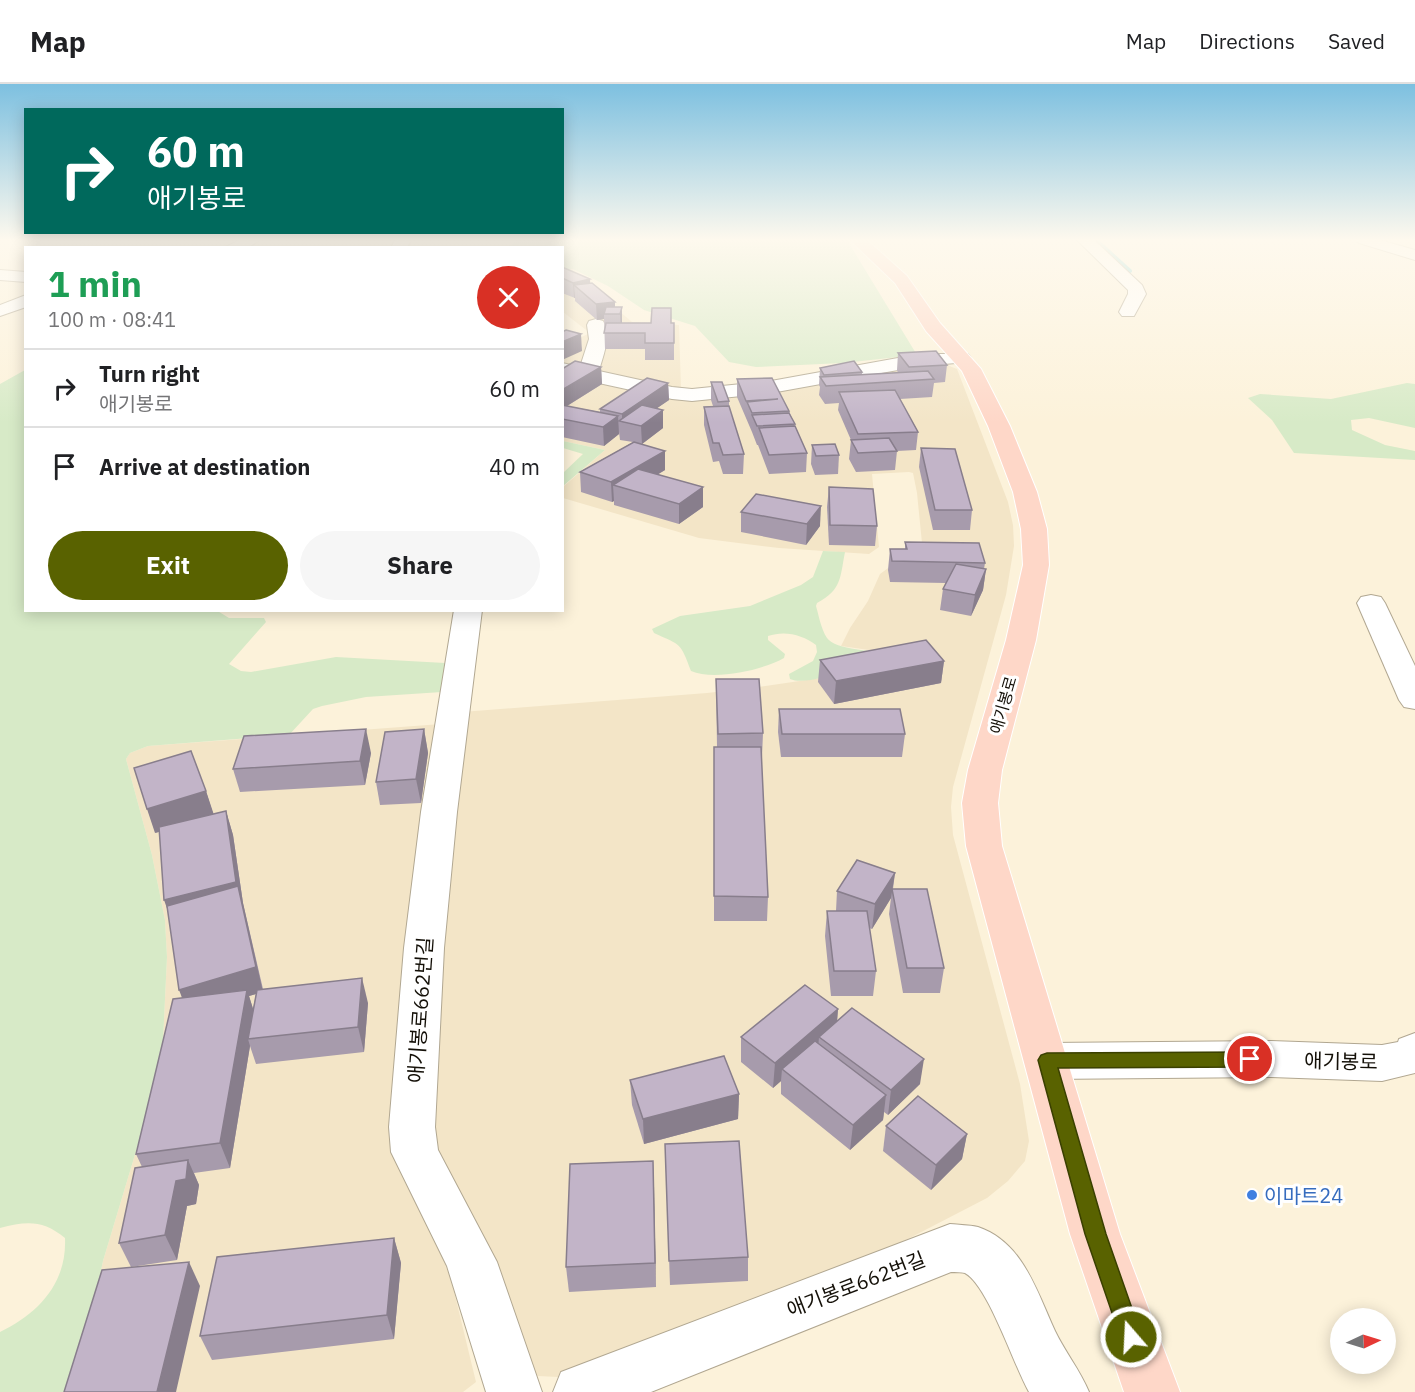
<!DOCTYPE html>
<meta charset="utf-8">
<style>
body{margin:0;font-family:"IBM Plex Sans","Noto Sans KR",sans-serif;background:#f6f6f6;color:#202124;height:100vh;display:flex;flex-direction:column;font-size:22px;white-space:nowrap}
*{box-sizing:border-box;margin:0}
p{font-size:20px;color:#757577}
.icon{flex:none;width:33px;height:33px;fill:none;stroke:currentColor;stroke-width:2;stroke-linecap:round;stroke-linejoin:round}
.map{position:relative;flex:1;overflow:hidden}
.side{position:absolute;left:24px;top:162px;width:540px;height:366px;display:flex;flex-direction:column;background:#fff;border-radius:0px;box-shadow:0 3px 15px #0003}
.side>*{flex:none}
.guide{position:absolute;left:24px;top:24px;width:540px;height:126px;border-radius:0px;box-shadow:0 3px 15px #0003;background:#00695c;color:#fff;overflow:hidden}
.needle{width:39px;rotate:86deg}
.buttons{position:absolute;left:1330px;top:1224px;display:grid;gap:12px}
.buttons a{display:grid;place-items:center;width:66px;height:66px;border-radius:50%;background:#fff;box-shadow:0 3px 15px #0003;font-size:30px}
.pin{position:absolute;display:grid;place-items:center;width:51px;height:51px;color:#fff;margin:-26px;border:3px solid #fff;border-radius:50%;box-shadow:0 2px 6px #0007}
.me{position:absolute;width:66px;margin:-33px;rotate:341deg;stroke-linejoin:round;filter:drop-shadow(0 0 4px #0008)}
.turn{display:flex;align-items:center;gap:21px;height:126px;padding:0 24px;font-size:27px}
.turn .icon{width:78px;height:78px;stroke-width:2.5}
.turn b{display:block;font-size:42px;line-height:51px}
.round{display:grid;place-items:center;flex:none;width:63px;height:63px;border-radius:32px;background:#f6f6f6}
.overview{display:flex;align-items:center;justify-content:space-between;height:102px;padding:0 24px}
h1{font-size:36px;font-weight:700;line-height:45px;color:#1e9e55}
.button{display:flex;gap:12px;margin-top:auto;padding:12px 24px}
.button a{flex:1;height:69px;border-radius:36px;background:#596200;color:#fff;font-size:24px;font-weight:700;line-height:69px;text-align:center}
.button a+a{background:#f6f6f6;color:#202124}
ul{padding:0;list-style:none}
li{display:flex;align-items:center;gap:18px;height:78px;padding:0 24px;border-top:2px solid #e0e0e0}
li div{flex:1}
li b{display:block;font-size:22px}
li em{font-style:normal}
header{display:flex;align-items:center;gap:36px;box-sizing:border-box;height:84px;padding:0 30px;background:#fff;border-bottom:2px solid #e0e0e0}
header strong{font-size:28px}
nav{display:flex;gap:33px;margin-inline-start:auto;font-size:21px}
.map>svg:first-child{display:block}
.built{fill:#f3e5c7}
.green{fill:#d7eac7}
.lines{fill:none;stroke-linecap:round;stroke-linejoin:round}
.stream{stroke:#7ed2d5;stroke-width:4}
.minor-casing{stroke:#b1a791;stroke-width:2}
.major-casing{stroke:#fff;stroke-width:2}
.minor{fill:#fff;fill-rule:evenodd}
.major{fill:#fed7c8;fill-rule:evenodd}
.wall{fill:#a79bac;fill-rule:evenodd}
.shaded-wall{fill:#887e8c}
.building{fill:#c2b4c8;stroke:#887e8c;stroke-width:1.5}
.route{fill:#596200;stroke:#3a4000;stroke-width:1.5}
.shop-dot{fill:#3f7fe0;stroke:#fff;stroke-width:2}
.labels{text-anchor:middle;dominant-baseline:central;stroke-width:6;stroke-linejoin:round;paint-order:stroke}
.street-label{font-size:16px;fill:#141008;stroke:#fff}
.near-street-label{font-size:20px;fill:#141008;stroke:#fff}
.near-shop-label{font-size:20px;fill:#366cbe;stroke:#fff;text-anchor:start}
</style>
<header>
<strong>Map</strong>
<nav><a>Map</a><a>Directions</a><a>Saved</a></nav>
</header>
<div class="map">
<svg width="1415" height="1308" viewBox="0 0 1415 1308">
<rect width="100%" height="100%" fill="#fcf2da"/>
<g class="built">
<polygon points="563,194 605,215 632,238 679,241 681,306 942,279 957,285 1008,418 1013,441 1014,462 1006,511 953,703 951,723 953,751 1020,1000 1029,1057 1025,1077 1008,1097 987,1114 846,1187 605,1283 558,1293 538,1292 525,1282 449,1101 428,1036 462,628 707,609 758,603 820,594 890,569 841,562 850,544 868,517 880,490 922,459 917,409 913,389 909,388 872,390 879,463 869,470 779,464 699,454 563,414 563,403 605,366 563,357 563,262 590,249 563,228"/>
<polygon points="441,640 393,1059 396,1079 429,1141 451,1195 476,1298 463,1308 76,1308 103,1177 149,1024 163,957 167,873 165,836 152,771 126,675 130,669 148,662"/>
</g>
<g class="green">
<polygon points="519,156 847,156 917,271 843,279 756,283 729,278 695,242 644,226 608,202 573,185 563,186 562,164 505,164"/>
<path d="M25 286 26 526H216L229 534H264L266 538 229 580 241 587 251 588 336 573 445 579 442 608 366 613 322 622 313 625 289 651 148 662 130 669 126 675 152 771 165 836 167 873 163 957 149 1024 103 1177 76 1308H0V1248C39 1229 67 1199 65 1154 43 1136 27 1137 0 1144V300Z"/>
<polygon points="1407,299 1415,300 1415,344 1369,334 1351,336 1352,346 1385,361 1415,367 1415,376 1294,369 1272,336 1248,314 1260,310 1331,315"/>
<polygon points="563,357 605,366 563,402 563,389 583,370 563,364"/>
<path d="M823 467 845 468C840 493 842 506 817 519L816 522C819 532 821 545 827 554 835 566 876 567 890 569 868 577 811 604 790 595L789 590 813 577 817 568 816 561C803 551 785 546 768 552V556L785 570 784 574C763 586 714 597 691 587 680 558 682 562 654 549L652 545 680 532 750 522 801 501 813 493Z"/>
</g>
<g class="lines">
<polyline class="stream" points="1096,156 1130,187"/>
<g class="minor-casing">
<g id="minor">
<polygon points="239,156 260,156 247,164 224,164"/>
<polygon points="395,156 411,156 407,164 391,164"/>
<polygon points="1077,156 1094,156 1142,201 1146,210 1134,232 1122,232 1119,228 1128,210 1128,206"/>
<polygon points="1356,156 1380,156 1415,166 1415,176 1359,159"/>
<polygon points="0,186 26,188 26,198 0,196"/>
<polygon points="26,211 26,223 0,232 0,221"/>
<path d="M596 235 603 237C612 252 603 271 599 287L672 303 692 305 771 297 920 270H968L971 274 968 278 920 282 771 309 692 317 672 315 562 291V279L580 283 589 255 587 241 589 237Z"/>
<polygon points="1371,511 1381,513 1385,519 1415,582 1415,625 1404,623 1399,616 1357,519 1361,513"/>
<polygon points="454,526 482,526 457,728 444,864 435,1043 438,1066 497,1178 542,1308 486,1308 447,1182 391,1068 389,1043 404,864 421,728"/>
<polygon points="1415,949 1415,989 1382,997 1271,993 1047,995 1031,990 1025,977 1031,964 1047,959 1271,957 1382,961 1398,958 1399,955"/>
<path d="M950 1140C959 1141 969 1141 978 1143 1023 1158 1037 1208 1055 1247 1065 1268 1080 1286 1089 1308H1029C1014 1282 988 1201 965 1189 961 1188 955 1188 951 1188L651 1308H553L561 1288Z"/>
</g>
</g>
<g class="major-casing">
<polygon id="major" points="850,156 867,156 907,192 940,239 981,285 1010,342 1037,408 1047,445 1049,481 1036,556 1002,686 998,719 1002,762 1120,1150 1180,1308 1124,1308 1070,1150 966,762 962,719 968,686 1006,556 1023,481 1021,445 1013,408 988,342 962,287 926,247 895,199"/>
</g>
<use href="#minor" class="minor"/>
<use href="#major" class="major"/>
</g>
<g class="wall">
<polygon points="562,183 590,199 615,218 615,223 622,223 622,239 674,239 674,276 645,276 645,265 605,265 604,235 597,236 575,217 575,214 562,209"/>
<polygon points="898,269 947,281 945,298 934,299 932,313 900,315 918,348 916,366 897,367 895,386 856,388 849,375 851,356 838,326 839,319 825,320 819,311 820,303 819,301 820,284 862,288 862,291 898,289 897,286"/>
<polygon points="601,283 602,300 567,322 600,328 600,325 668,299 669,316 657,324 663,326 663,344 642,360 665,386 657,391 703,403 703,423 679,440 614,421 614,417 612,418 581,408 580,388 633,358 620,356 619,348 619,350 604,362 562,353 562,285"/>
<polygon points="737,295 789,327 795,342 807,369 806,388 769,390 758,361 757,361 752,348 737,313"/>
<polygon points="711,298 729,317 729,323 744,370 743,390 723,390 719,377 713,378 704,341 704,323 713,322 711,316"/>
<polygon points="812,361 839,371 838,390 815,391 811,380"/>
<polygon points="921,364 972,426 970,446 933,446 919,383"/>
<polygon points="829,403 877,442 875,462 829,461 827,423"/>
<polygon points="741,428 820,442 806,461 741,448"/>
<polygon points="905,458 985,479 984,485 986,485 983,506 971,532 940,526 943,505 946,499 890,498 888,486 890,465 905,465"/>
<polygon points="820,576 944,577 941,599 834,620 818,598"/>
<polygon points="716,595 763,649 762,673 761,673 768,813 767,837 714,837 714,663 717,663"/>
<polygon points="779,625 905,650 902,673 781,673 778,648"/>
<polygon points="424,645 428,669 421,719 380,721 376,698"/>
<polygon points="371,669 365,701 240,708 233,685"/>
<path d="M206 707 213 730 226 727 233 751 243 819 263 905 368 919 364 968 256 980 250 962 230 1084 194 1089 199 1101 196 1120 187 1122 177 1176 131 1183 119 1159 142 1083 136 1070 182 914 168 826 159 748 155 749ZM256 910 253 925 249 912Z"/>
<polygon points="895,789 893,805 944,884 940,909 903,909 889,830 891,814 872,845 869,844 876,887 873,912 831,912 825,852 827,827 836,827 837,807"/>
<polygon points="838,925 837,938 920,1000 888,1031 884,1028 883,1036 850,1066 781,1010 781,997 773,1004 741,978 741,953"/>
<polygon points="630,996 739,1010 738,1035 644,1060 632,1021"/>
<polygon points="886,1042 967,1050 962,1075 931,1106 883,1067"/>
<polygon points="665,1060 748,1173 748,1197 670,1201"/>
<polygon points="653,1077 656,1203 569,1208 566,1183"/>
<polygon points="394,1154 401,1179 394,1255 212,1276 200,1252"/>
</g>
<g class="shaded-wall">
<polygon points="590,195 591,211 574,201 575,214 574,214 573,199"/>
<polygon points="615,218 615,230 604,230 604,235 597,236 596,220"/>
<polygon points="622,223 622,239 621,246 620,230"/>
<polygon points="581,250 582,267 562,276 562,258"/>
<polygon points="601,283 602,300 562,325 562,306"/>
<polygon points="668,299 669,316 634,340 622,338 622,330"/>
<polygon points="663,326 663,344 642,360 641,342"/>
<polygon points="618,332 619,350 604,362 603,343"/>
<polygon points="665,367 665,386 631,406 613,401 614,417 612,418 611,398"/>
<polygon points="703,403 703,423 679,440 679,420"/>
<polygon points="821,422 820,442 806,461 807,440"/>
<polygon points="986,485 983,506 971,532 975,511"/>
<polygon points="944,577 941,599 834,620 836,597"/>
<polygon points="366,645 371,669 365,701 360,677"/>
<polygon points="424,645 428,669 421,719 416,695"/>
<polygon points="206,707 214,731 155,749 147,725"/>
<polygon points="226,727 233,751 243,819 263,908 249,912 255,931 248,955 250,962 230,1084 220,1059 189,931 179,906 173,841 164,816"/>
<polygon points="895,789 891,814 872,845 875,820"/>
<polygon points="362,894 368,919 364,968 358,943"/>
<polygon points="838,925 836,950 819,953 818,965 782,985 781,997 773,1004 775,979"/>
<polygon points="924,975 920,1000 888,1031 891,1006"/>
<polygon points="739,1010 738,1035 644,1060 643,1035"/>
<polygon points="886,1011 883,1036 850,1066 853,1041"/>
<polygon points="967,1050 962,1075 931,1106 936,1081"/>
<polygon points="188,1076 199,1101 196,1120 187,1122 177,1176 165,1151 176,1097"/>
<polygon points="653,1077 654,1102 656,1203 655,1179"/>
<polygon points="394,1154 401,1179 394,1255 387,1231"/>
<polygon points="189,1178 200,1202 176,1308 157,1308"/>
</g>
<g class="building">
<polygon points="562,183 590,195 573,199 562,194"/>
<polygon points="592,199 615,218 596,220 574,201"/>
<polygon points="606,223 622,223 620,230 604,230"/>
<polygon points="652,224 671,224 671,239 674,239 674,259 645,259 645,249 604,249 606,239 651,239"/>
<polygon points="566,246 581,250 562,258 562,248"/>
<polygon points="936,267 947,281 909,283 898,269"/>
<polygon points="575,277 601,283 562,306 562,285"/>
<polygon points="854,277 862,288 824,291 820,284"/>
<polygon points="928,287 934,295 826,302 820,293"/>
<polygon points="647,294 668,299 622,330 600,325"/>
<polygon points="772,294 789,327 752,329 747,318 778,315 746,317 737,295"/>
<polygon points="711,298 722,298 729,317 718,318"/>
<polygon points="895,306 918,348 858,350 839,308"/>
<polygon points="562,321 618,332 603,343 562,335"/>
<polygon points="642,321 663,326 641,342 619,337"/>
<polygon points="729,322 744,370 723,371 719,359 713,359 704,323"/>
<polygon points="789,329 795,340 757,342 752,331"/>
<polygon points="795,342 807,369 769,371 759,344"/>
<polygon points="889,354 897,367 858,369 851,356"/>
<polygon points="634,358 665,367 611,398 580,388"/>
<polygon points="835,360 839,371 816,372 812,361"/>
<polygon points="921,364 955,365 972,426 935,426"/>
<polygon points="638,385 703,403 679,420 613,401"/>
<polygon points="829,403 873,405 877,442 830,441"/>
<polygon points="756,410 821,422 807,440 741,428"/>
<polygon points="905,458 979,459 985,479 892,477 890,465 907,465"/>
<polygon points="956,480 986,485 975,511 943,505"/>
<polygon points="926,556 944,577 836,597 820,576"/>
<polygon points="716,595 759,595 763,649 718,650"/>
<polygon points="779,625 900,625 905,650 782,650"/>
<polygon points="366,645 360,677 233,685 244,652"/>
<polygon points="424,645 416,695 376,698 385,648"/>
<polygon points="714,663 761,663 768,813 714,812"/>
<polygon points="191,667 206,707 147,725 134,684"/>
<polygon points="226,727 236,798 164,816 159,743"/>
<polygon points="857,776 895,789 875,820 837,807"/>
<polygon points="238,802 256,883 179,906 167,822"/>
<polygon points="892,805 927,805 944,884 907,884"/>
<polygon points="827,827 867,827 876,887 834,887"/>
<polygon points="362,894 358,943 248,955 257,906"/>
<polygon points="805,901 838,925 775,979 741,953"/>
<polygon points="247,906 220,1059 136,1070 173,915"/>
<polygon points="852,924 924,975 891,1006 819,953"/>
<polygon points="815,957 886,1011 853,1041 782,985"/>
<polygon points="724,972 739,1010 643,1035 630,996"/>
<polygon points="918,1012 967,1050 936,1081 886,1042"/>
<polygon points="739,1057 748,1173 669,1177 665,1060"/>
<polygon points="188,1076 186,1095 176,1097 165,1151 119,1159 135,1084"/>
<polygon points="653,1077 655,1179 566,1183 570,1080"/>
<polygon points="394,1154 387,1231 200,1252 217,1173"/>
<polygon points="189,1178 157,1308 64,1308 102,1186"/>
</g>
<linearGradient id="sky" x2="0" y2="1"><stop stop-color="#7dc0e0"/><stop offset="0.46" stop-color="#fef9ee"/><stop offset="1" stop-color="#fef9ee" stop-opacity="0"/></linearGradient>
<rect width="1415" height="339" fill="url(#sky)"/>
<polygon class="route" points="1250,968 1257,970 1259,975 1257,980 1250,983 1058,984 1106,1150 1142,1253 1139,1261 1131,1264 1123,1261 1085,1150 1038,976 1041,971 1047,969"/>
<circle class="shop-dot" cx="1252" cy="1111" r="6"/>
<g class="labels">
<g class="street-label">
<text transform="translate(1003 621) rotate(-74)">애기봉로</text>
</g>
<g class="near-street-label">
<text transform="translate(420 926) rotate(-86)">애기봉로662번길</text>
<text transform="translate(1341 977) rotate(1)">애기봉로</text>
<text transform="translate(856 1200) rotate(-21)">애기봉로662번길</text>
</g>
<g class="near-shop-label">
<text x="1264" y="1111">이마트24</text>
</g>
</g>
</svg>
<div class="buttons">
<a><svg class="needle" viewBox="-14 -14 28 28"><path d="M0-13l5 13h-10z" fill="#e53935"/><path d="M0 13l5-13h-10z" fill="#757577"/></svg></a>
</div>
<div class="pin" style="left:1250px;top:975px;background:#d93025"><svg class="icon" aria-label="arrive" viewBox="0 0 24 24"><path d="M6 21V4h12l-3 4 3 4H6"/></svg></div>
<svg class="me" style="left:1131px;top:1253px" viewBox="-20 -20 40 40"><circle r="17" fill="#596200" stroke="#fff" stroke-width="3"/><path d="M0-11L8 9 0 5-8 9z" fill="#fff"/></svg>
<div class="guide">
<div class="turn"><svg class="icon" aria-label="right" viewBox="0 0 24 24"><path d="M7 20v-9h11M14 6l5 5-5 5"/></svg><div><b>60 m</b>애기봉로</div></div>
</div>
<section class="side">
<div class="overview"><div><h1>1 min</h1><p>100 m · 08:41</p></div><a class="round" style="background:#d93025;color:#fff"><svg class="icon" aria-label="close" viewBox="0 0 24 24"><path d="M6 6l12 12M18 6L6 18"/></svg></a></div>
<ul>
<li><svg class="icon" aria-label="right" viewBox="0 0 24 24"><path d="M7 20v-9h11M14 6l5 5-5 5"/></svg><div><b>Turn right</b><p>애기봉로</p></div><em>60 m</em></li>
<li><svg class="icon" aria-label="arrive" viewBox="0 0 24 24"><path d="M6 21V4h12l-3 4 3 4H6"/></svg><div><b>Arrive at destination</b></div><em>40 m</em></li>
</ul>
<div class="button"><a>Exit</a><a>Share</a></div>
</section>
</div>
